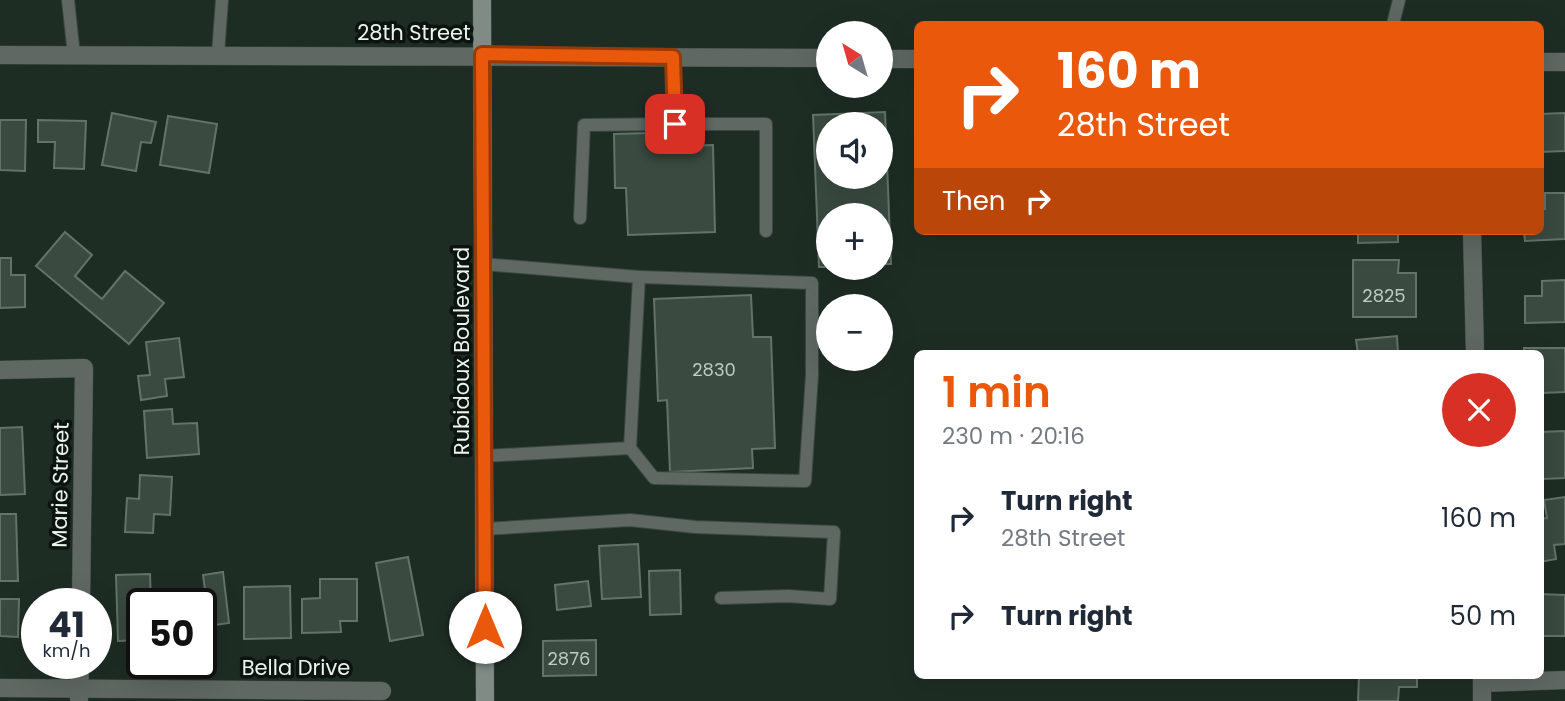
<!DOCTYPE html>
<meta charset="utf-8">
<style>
body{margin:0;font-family:Poppins,sans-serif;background:#f6f6f7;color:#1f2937;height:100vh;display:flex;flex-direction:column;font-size:26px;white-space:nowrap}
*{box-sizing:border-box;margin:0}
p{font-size:23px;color:#747a83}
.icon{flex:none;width:38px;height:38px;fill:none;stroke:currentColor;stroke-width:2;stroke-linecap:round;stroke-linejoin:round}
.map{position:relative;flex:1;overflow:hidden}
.drawer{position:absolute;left:914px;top:350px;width:630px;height:329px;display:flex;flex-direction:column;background:#fff;border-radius:10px;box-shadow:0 7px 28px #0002}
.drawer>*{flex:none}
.hud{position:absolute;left:914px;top:21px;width:630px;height:214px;border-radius:10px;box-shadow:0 7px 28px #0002;background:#ea580c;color:#fff;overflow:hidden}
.needle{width:46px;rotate:323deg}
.tools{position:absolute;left:816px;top:21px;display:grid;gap:14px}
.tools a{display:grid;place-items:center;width:77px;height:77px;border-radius:50%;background:#fff;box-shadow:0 7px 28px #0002;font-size:35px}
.speed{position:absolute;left:21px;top:588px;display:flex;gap:14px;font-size:35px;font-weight:700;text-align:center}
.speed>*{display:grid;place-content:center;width:91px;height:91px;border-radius:50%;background:#fff;box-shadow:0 7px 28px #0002;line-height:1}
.speed small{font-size:18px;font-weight:400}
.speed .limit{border:4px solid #111;border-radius:10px;background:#fff;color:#111}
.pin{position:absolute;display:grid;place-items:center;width:60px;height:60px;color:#fff;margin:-30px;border-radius:14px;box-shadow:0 4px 10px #0006}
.me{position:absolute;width:77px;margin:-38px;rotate:0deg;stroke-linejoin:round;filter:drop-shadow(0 0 5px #0008)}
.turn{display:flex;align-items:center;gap:24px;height:147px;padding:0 28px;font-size:32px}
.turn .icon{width:91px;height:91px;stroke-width:2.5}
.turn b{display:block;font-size:49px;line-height:60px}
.then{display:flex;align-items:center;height:66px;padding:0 28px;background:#0003;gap:14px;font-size:26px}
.round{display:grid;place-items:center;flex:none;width:74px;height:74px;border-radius:37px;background:#f6f6f7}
.headline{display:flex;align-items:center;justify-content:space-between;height:119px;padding:0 28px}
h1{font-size:42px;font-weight:600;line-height:52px;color:#ea580c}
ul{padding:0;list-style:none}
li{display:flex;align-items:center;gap:21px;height:98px;padding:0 28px}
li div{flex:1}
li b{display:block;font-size:26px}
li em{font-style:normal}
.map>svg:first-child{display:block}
.building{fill:#3a4a40;stroke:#627368;stroke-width:2;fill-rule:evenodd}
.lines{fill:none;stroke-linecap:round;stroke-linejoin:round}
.service-casing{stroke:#3b4940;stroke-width:14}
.minor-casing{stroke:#3b4940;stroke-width:19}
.secondary-casing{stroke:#3b4940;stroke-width:19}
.service{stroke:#606863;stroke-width:12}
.minor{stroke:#606863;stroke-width:18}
.secondary{stroke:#7f8b84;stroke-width:18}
.route-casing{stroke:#983908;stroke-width:18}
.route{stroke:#ea580c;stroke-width:12}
.labels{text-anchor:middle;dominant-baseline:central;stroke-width:7;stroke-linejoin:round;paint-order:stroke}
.number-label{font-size:18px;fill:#becac2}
.street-label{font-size:21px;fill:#eaf4ee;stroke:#0d130f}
</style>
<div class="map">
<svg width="1565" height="701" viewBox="0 0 1565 701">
<rect width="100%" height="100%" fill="#1e2d24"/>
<g class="building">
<path d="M885 112 891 264H880V215H828V267H819L813 115ZM828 124H880V177H828Z"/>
<polygon points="112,113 156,122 151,143 141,142 136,171 102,165"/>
<polygon points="1565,113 1565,151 1540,152 1540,114"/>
<polygon points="168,116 217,124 209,173 160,165"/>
<polygon points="0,120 26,120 25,171 0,170"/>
<polygon points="38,120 86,121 84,169 54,168 55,142 38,142"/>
<polygon points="649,133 650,147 713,145 715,232 628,235 626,188 615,188 614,134"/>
<polygon points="1545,193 1565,193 1565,239 1525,241 1524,231 1540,231 1540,209 1545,209"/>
<polygon points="1358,231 1398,231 1398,242 1358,243"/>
<polygon points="65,232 92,255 75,276 102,299 125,271 164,303 129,344 36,266"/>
<polygon points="0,258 11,258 11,275 25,275 25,307 0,308"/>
<polygon points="1353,260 1399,260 1398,273 1416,273 1416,317 1353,317"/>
<polygon points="1565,280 1565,322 1525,323 1525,296 1542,296 1542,281"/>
<polygon points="751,295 753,337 771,337 775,448 752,449 753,468 670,472 667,400 658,401 654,299"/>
<polygon points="1397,336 1398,354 1358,354 1356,340"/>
<polygon points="179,338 184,377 165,379 167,396 141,400 138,376 150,375 146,342"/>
<polygon points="1524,348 1565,348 1565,392 1542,393 1540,354 1524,354"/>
<polygon points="172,409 173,424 197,423 199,454 147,458 144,411"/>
<polygon points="22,427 25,494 0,495 0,428"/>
<polygon points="1565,431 1565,478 1543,479 1540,432"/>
<polygon points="140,475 172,477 170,515 154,514 153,533 125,532 127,498 139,499"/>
<polygon points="1565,497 1565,544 1554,545 1556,559 1540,562 1540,519 1547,518 1544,500"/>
<polygon points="0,514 16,514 18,581 0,581"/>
<polygon points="638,544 641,597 602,599 599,546"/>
<polygon points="408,557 423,635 390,641 376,563"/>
<polygon points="680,570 681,614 650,615 649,571"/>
<polygon points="223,572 229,623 201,627 201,604 169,604 168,596 205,590 203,575"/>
<polygon points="150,574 151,604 142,604 142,640 118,641 116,575"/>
<polygon points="320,579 357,579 357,621 340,621 341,632 302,633 302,599 320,598"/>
<polygon points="588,581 591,606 557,610 555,585"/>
<polygon points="290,586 291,638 244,639 244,587"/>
<polygon points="1540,594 1565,595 1565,636 1543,636"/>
<polygon points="0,599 19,599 18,637 0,636"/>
<polygon points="596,640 596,675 543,676 543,641"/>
<polygon points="1359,676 1417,676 1417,687 1399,687 1398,701 1358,701"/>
</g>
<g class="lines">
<g class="service-casing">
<g id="service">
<polyline points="68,0 74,55"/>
<polyline points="1393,24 1399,0"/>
<polyline points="218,54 222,0"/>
<polyline points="675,124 766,124 766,231"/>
<polyline points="580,218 584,125 675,124 673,57"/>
<polyline points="483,264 639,277 630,448 484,456"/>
<polyline points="630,448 654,478 805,481 812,375 812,283 639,277"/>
<polyline points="484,529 630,520 695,527 834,532 830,599 788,596 721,598"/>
</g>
</g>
<g class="minor-casing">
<g id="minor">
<polyline points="0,55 828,58"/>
<polyline points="880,59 917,59"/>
<polyline points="1540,62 1565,62"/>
<polyline points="1472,231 1475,354"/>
<polyline points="0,370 84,368 81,604"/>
<polyline points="1482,676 1482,701"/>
<polyline points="1482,683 1565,680"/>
<polyline points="0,688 382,691"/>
<polyline points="79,698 80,663"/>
</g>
</g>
<g class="secondary-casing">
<polyline id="secondary" points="482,0 485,701"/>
</g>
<use href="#service" class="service"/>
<use href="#minor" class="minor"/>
<use href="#secondary" class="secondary"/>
</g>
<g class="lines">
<g class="route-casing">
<polyline id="route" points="485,627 482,54 673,57 675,124"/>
</g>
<use href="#route" class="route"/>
</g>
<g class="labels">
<g class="number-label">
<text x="1384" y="295">2825</text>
<text x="714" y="369">2830</text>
<text x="569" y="658">2876</text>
</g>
<g class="street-label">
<text x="414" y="32">28th Street</text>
<text transform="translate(461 351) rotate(-90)">Rubidoux Boulevard</text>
<text transform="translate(60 485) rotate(-89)">Marie Street</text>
<text x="296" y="667">Bella Drive</text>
</g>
</g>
</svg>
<div class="tools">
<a><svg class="needle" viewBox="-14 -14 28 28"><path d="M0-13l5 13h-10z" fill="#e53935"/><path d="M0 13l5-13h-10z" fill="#747a83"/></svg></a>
<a><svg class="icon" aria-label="sound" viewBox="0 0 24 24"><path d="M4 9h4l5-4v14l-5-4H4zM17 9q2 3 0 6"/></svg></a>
<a>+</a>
<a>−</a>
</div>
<div class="speed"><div>41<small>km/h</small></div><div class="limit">50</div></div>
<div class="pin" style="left:675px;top:124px;background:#d93025"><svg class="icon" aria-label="arrive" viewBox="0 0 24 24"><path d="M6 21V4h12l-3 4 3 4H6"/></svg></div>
<svg class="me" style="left:485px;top:627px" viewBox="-20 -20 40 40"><circle r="19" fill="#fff"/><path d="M0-13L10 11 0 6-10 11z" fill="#ea580c"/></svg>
<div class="hud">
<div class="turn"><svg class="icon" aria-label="right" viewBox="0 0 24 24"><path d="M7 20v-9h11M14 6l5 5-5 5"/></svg><div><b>160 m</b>28th Street</div></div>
<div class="then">Then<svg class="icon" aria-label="right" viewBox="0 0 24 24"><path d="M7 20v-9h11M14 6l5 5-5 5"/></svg></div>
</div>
<section class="drawer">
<div class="headline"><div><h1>1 min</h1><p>230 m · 20:16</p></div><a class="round" style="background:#d93025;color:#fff"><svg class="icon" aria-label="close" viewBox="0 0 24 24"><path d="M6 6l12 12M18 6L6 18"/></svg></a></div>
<ul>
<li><svg class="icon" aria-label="right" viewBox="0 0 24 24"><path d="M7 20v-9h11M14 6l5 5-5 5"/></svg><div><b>Turn right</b><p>28th Street</p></div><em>160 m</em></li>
<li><svg class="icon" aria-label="right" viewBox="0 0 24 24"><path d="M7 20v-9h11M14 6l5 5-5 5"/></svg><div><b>Turn right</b></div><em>50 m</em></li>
</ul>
</section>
</div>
